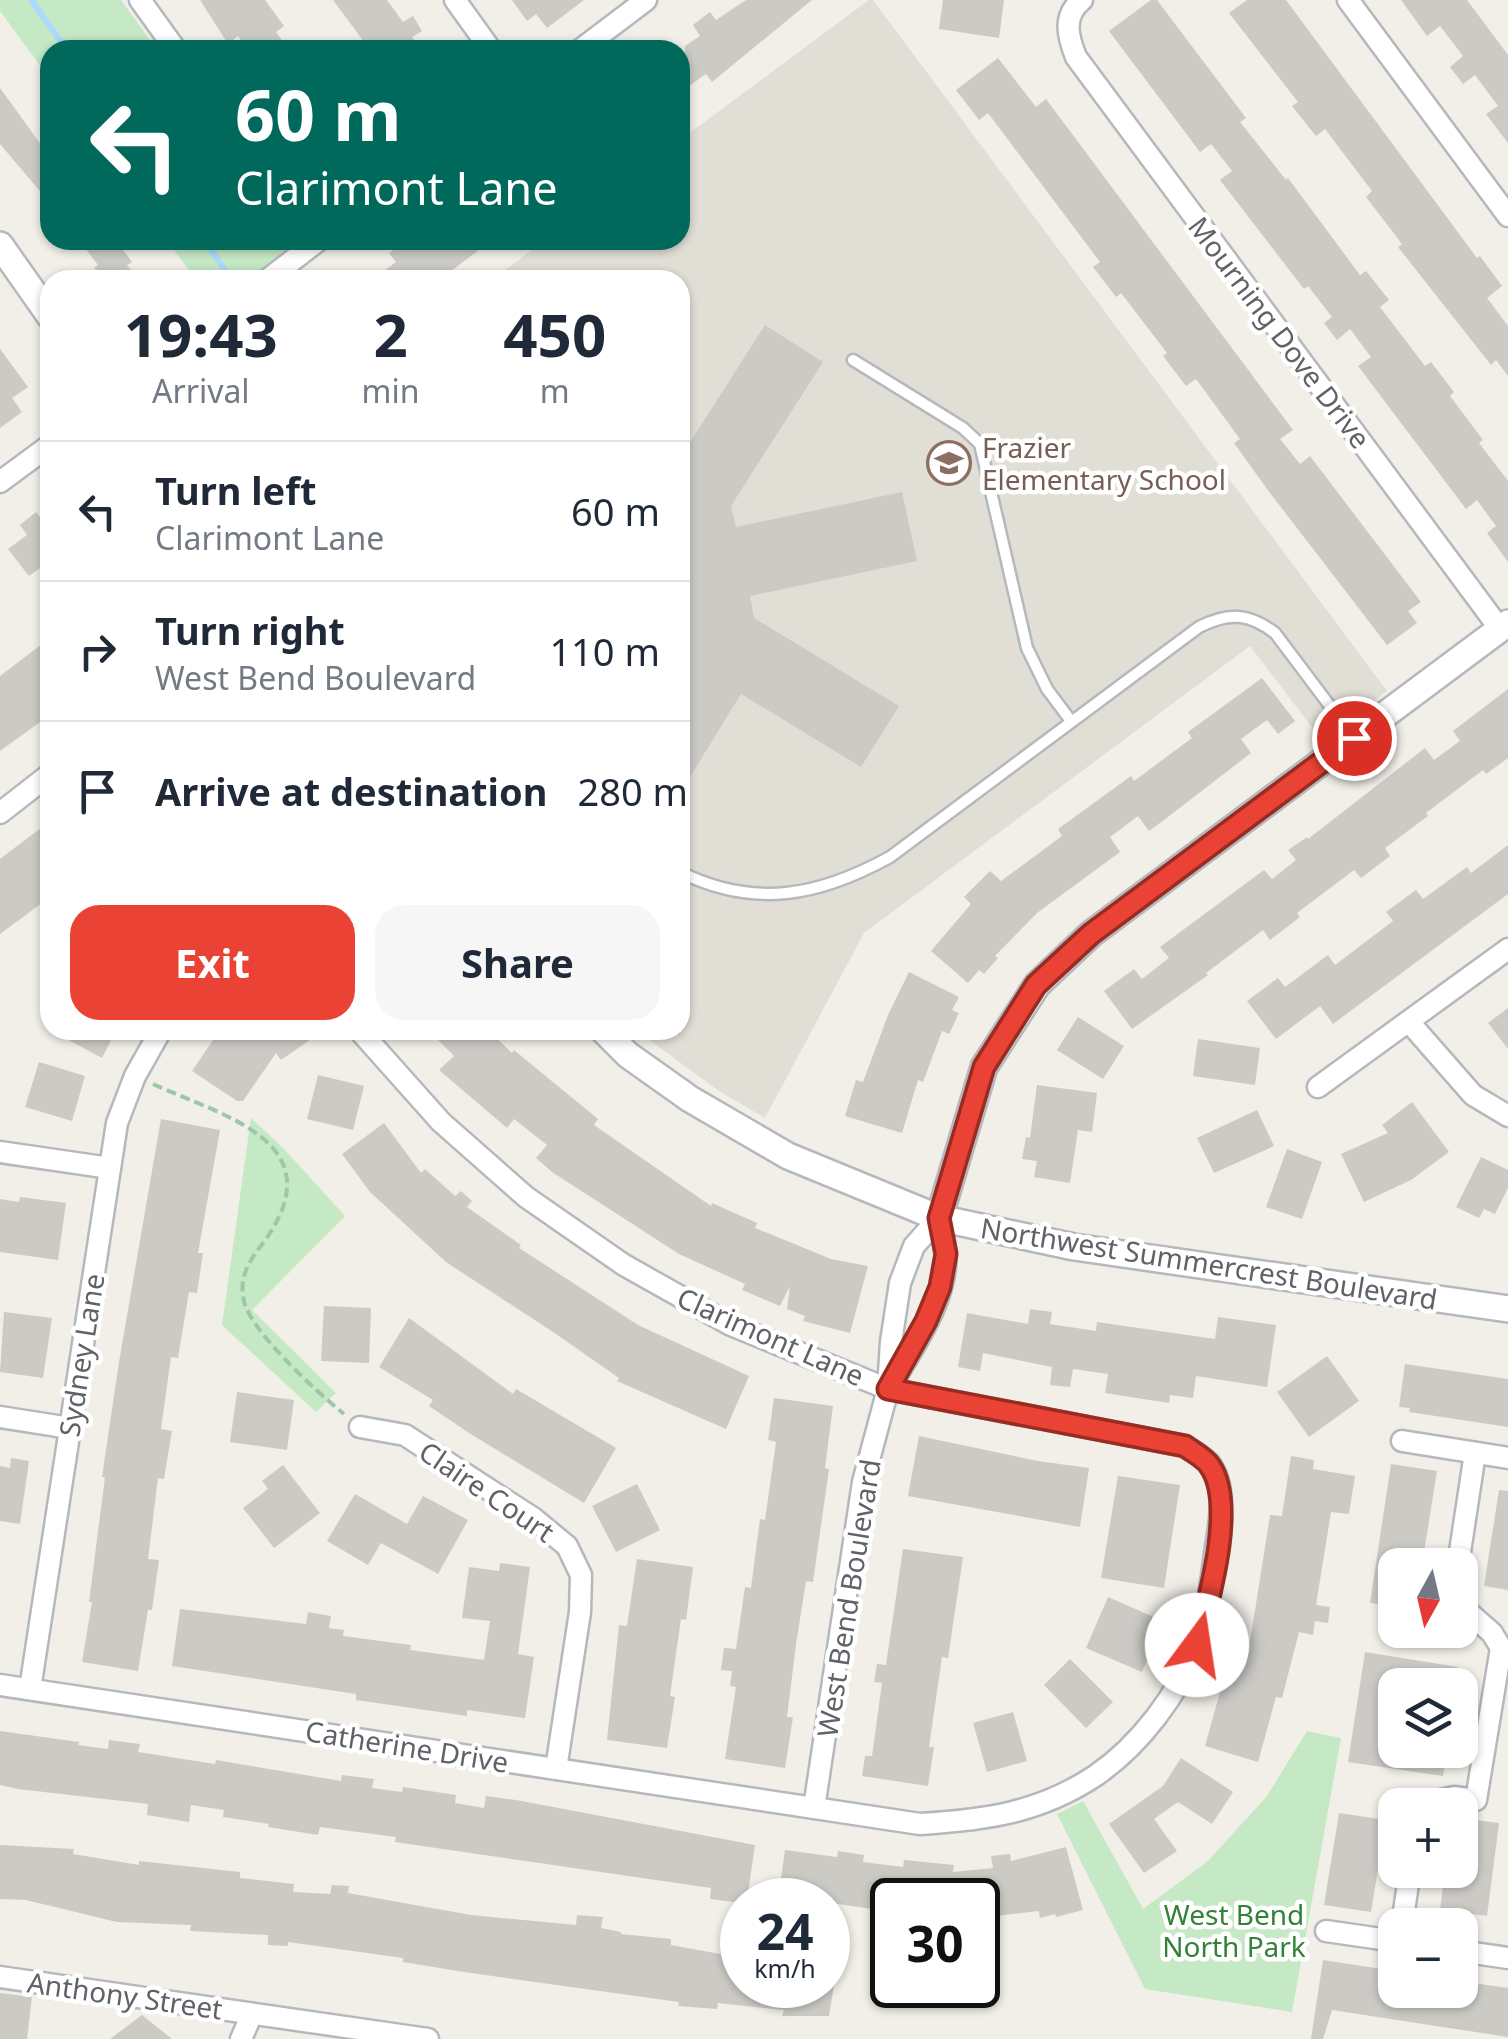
<!DOCTYPE html>
<meta charset="utf-8">
<style>
body{margin:0;font-family:"Noto Sans",sans-serif;background:#f6f6f7;color:#1f2937;height:100vh;display:flex;flex-direction:column;font-size:38px;white-space:nowrap}
*{box-sizing:border-box;margin:0}
p{font-size:32px;color:#747a83}
.icon{flex:none;width:55px;height:55px;fill:none;stroke:currentColor;stroke-width:2;stroke-linecap:round;stroke-linejoin:round}
.map{position:relative;flex:1;overflow:hidden}
.sheet{position:absolute;left:40px;top:270px;width:650px;height:770px;display:flex;flex-direction:column;background:#fff;border-radius:30px;box-shadow:0 2px 8px #0004}
.sheet>*{flex:none}
.banner{position:absolute;left:40px;top:40px;width:650px;height:210px;border-radius:30px;box-shadow:0 2px 8px #0004;background:#00695c;color:#fff;overflow:hidden}
.needle{width:65px;rotate:188deg}
.buttons{position:absolute;left:1378px;top:1548px;display:grid;gap:20px}
.buttons a{display:grid;place-items:center;width:100px;height:100px;border-radius:20px;background:#fff;box-shadow:0 2px 8px #0004;font-size:50px}
.speed{position:absolute;left:720px;top:1878px;display:flex;gap:20px;font-size:50px;font-weight:700;text-align:center}
.speed>*{display:grid;place-content:center;width:130px;height:130px;border-radius:50%;background:#fff;box-shadow:0 2px 8px #0004;line-height:1}
.speed small{font-size:25px;font-weight:400}
.speed .limit{border:5px solid #111;border-radius:15px;background:#fff;color:#111}
.pin{position:absolute;display:grid;place-items:center;width:85px;height:85px;color:#fff;margin:-42px;border:5px solid #fff;border-radius:50%;box-shadow:0 2px 10px #0007}
.me{position:absolute;width:110px;margin:-55px;rotate:14deg;stroke-linejoin:round;filter:drop-shadow(0 0 8px #0008)}
.turn{display:flex;align-items:center;gap:35px;height:210px;padding:0 30px;font-size:45px}
.turn .icon{width:130px;height:130px;stroke-width:2.5}
.turn b{display:block;font-size:70px;line-height:85px}
.eta{display:flex;justify-content:space-evenly;align-items:center;height:170px;text-align:center}
.eta b{font-size:60px;font-weight:700;line-height:70px}
.primary-button{display:flex;gap:20px;margin-top:auto;padding:20px 30px}
.primary-button a{flex:1;height:115px;border-radius:30px;background:#ea4335;color:#fff;font-size:40px;font-weight:700;line-height:115px;text-align:center}
.primary-button a+a{background:#f6f6f7;color:#1f2937}
ul{padding:0;list-style:none}
li{display:flex;align-items:center;gap:30px;height:140px;padding:0 30px;border-top:2px solid #e0e1e3}
li div{flex:1}
li b{display:block;font-size:38px}
li em{font-style:normal}
.map>svg:first-child{display:block}
.education{fill:#e1ded6}
.green{fill:#c5e8c5}
.lines{fill:none;stroke-linecap:round;stroke-linejoin:round}
.stream{stroke:#aadaff;stroke-width:6}
.building{fill:#cccac5}
.service-casing{stroke:#b5b8bc;stroke-width:15}
.minor-casing{stroke:#b5b8bc;stroke-width:25}
.tertiary-casing{stroke:#b5b8bc;stroke-width:30}
.path{stroke:#9cc7a9;stroke-width:4;stroke-dasharray:10 5;stroke-linecap:butt}
.service{stroke:#fff;stroke-width:10}
.minor{stroke:#fff;stroke-width:20}
.tertiary{stroke:#fff;stroke-width:25}
.route-casing{stroke:#982c22;stroke-width:25}
.route{stroke:#ea4335;stroke-width:18}
.labels{text-anchor:middle;dominant-baseline:central;stroke-width:9;stroke-linejoin:round;paint-order:stroke}
.street-label{font-size:28px;fill:#5f6368;stroke:#fff}
.education-label{font-size:28px;fill:#785e54;stroke:#fff;text-anchor:start}
.park-label{font-size:28px;fill:#348238;stroke:#fff}
</style>
<div class="map">
<svg width="1508" height="2039" viewBox="0 0 1508 2039">
<rect width="100%" height="100%" fill="#f1efe8"/>
<polygon class="education" points="869,0 873,0 1387,691 1321,739 1250,646 864,933 765,1118 716,1089 636,1030 680,1030 680,280 492,280 545,240 680,240 680,140"/>
<g class="green">
<polygon points="0,0 121,0 157,50 50,50 50,79 0,11"/>
<path d="M167 240H291C289 255 269 275 254 280 238 285 213 280 196 280Z"/>
<polygon points="251,1118 284,1149 345,1216 252,1310 336,1393 316,1412 222,1325"/>
<polygon points="1307,1731 1341,1738 1292,2012 1145,1989 1057,1814 1083,1801 1143,1909 1208,1861 1267,1796"/>
</g>
<g class="lines">
<g class="stream">
<polyline points="31,0 67,50"/>
<polyline points="204,240 232,280"/>
</g>
</g>
<g class="building">
<polygon points="200,0 265,0 284,26 276,32 289,50 248,50 238,36 228,44"/>
<polygon points="333,0 387,0 403,22 413,16 422,31 412,37 421,50 370,50"/>
<polygon points="512,0 584,0 547,28 536,14 527,21"/>
<polygon points="746,0 812,0 712,82 706,74 685,89 685,46 700,36 693,25 710,12 716,20"/>
<polygon points="943,0 1004,0 999,38 939,29"/>
<polygon points="1151,0 1157,0 1246,118 1240,122 1286,180 1288,178 1360,275 1366,271 1389,300 1380,307 1425,366 1431,362 1454,392 1450,396 1483,440 1479,443 1508,481 1508,562 1487,533 1496,526 1477,500 1466,509 1358,366 1371,357 1350,329 1337,340 1324,323 1332,317 1308,286 1304,289 1220,180 1232,171 1211,144 1200,152 1109,31"/>
<polygon points="1247,0 1286,0 1477,258 1480,256 1502,286 1487,298 1508,326 1508,376 1496,360 1491,365 1398,247 1402,244 1366,197 1372,191 1325,129 1316,136 1292,106 1298,102 1229,13"/>
<polygon points="1401,0 1467,0 1508,55 1508,143 1486,114 1498,106 1475,75 1463,84 1450,67 1463,56 1440,26 1427,36"/>
<polygon points="998,58 1036,107 1046,99 1293,430 1280,439 1300,464 1310,456 1421,602 1408,611 1417,623 1387,645 1267,489 1234,443 1240,439 1196,379 1186,386 1163,356 1167,353 1121,293 1116,297 1093,267 1100,262 988,113 979,120 956,90"/>
<polygon points="0,88 50,157 50,203 0,144"/>
<polygon points="79,240 116,240 132,262 127,265 139,280 103,280 94,268 98,265"/>
<polygon points="407,240 471,240 479,250 439,280 372,280 396,262 389,253"/>
<polygon points="765,325 823,362 731,506 736,527 902,492 917,561 750,596 754,618 899,706 861,767 741,694 680,793 680,458"/>
<polygon points="0,349 28,387 12,398 22,412 0,428"/>
<polygon points="36,512 50,531 50,561 29,576 8,549 27,535 20,525"/>
<polygon points="50,638 50,715 0,751 0,676"/>
<polygon points="1262,678 1295,721 1278,734 1267,720 1241,739 1251,753 1164,820 1149,831 1138,816 1110,837 1120,852 1037,913 995,956 998,958 984,974 979,970 968,983 931,951 971,904 964,897 990,871 1001,881 1062,836 1058,829 1131,776 1134,781 1192,738 1188,732"/>
<polygon points="1508,689 1508,758 1486,774 1483,770 1426,813 1428,816 1385,848 1390,856 1361,878 1354,870 1297,913 1300,917 1270,940 1263,930 1206,973 1208,975 1132,1029 1104,991 1134,969 1142,979 1169,958 1160,947 1264,870 1272,879 1296,860 1288,850 1307,837 1308,839 1425,748 1434,760 1460,741 1453,731"/>
<polygon points="50,821 50,897 0,934 0,859"/>
<polygon points="1508,845 1508,894 1333,1024 1320,1006 1276,1039 1247,1001 1278,978 1285,987 1328,955 1335,965 1393,921 1386,912 1416,890 1423,899 1467,867 1471,873"/>
<polygon points="909,972 959,997 952,1010 959,1013 949,1034 942,1031 923,1082 918,1080 902,1133 845,1116 856,1080 863,1082 888,1015"/>
<polygon points="1508,1008 1508,1049 1488,1023"/>
<polygon points="1078,1017 1124,1046 1103,1079 1057,1050"/>
<polygon points="50,1030 116,1030 102,1058"/>
<polygon points="220,1030 324,1030 281,1060 276,1053 243,1101 237,1101 192,1071"/>
<polygon points="428,1030 488,1030 512,1053 514,1050 598,1119 594,1125 711,1206 712,1203 757,1223 755,1228 831,1259 868,1266 850,1333 803,1321 805,1316 787,1309 790,1286 780,1306 742,1290 745,1284 679,1254 552,1172 536,1158 547,1145 514,1119 507,1128 439,1070 454,1056"/>
<polygon points="1198,1039 1260,1048 1255,1085 1193,1076"/>
<polygon points="39,1062 85,1076 72,1121 25,1107"/>
<polygon points="318,1075 364,1086 353,1130 307,1119"/>
<polygon points="1037,1085 1097,1093 1092,1132 1078,1130 1070,1183 1034,1177 1037,1161 1022,1159 1026,1137 1030,1138"/>
<polygon points="1412,1102 1449,1152 1411,1180 1364,1202 1341,1154 1388,1133 1382,1125"/>
<polygon points="1257,1110 1274,1146 1214,1173 1197,1138"/>
<polygon points="161,1119 220,1130 198,1253 203,1253 197,1293 189,1292 178,1358 171,1357 161,1429 172,1431 164,1479 158,1478 148,1559 159,1560 152,1610 148,1610 138,1671 82,1662 92,1602 89,1602 105,1477 102,1477 119,1362"/>
<polygon points="384,1123 421,1173 425,1169 455,1196 461,1191 472,1201 467,1207 521,1245 519,1248 638,1325 749,1376 726,1429 617,1381 619,1378 556,1334 446,1262 370,1192 342,1154"/>
<polygon points="1287,1149 1322,1162 1302,1219 1266,1207"/>
<polygon points="1481,1157 1508,1170 1508,1188 1495,1214 1484,1209 1479,1218 1456,1207"/>
<polygon points="20,1197 66,1203 58,1260 0,1252 0,1199 19,1202"/>
<polygon points="324,1306 371,1308 369,1363 321,1361"/>
<polygon points="1030,1309 1052,1312 1050,1324 1096,1331 1097,1322 1215,1339 1218,1317 1276,1325 1267,1387 1196,1376 1193,1398 1170,1395 1169,1403 1105,1393 1108,1374 1073,1369 1070,1387 1050,1385 1052,1367 983,1353 980,1371 958,1367 967,1313 1028,1324"/>
<polygon points="4,1312 52,1318 43,1378 0,1372"/>
<polygon points="409,1318 513,1394 516,1389 616,1448 584,1503 469,1433 429,1406 433,1400 379,1367"/>
<polygon points="1327,1356 1359,1401 1309,1437 1277,1392"/>
<polygon points="1405,1364 1508,1379 1508,1427 1409,1412 1410,1408 1399,1407"/>
<polygon points="237,1392 294,1400 287,1450 230,1442"/>
<polygon points="774,1398 833,1406 825,1468 829,1469 813,1582 806,1581 796,1644 787,1717 793,1717 785,1768 725,1759 736,1687 730,1686 732,1671 721,1670 724,1648 736,1649 745,1587 751,1588 760,1519 765,1520 776,1442 768,1440"/>
<polygon points="919,1436 1038,1461 1089,1468 1080,1527 908,1496"/>
<polygon points="1291,1456 1314,1460 1313,1469 1355,1476 1349,1514 1331,1512 1316,1605 1330,1607 1328,1623 1315,1621 1313,1635 1299,1632 1282,1698 1276,1697 1258,1762 1205,1746 1235,1638 1250,1642 1270,1515 1282,1516"/>
<polygon points="11,1458 29,1461 20,1524 0,1521 0,1466 10,1468"/>
<polygon points="1391,1464 1437,1471 1422,1565 1395,1565 1395,1606 1370,1603"/>
<polygon points="283,1465 320,1513 274,1548 243,1508 268,1489 262,1481"/>
<polygon points="1118,1476 1180,1485 1164,1588 1101,1578"/>
<polygon points="637,1484 660,1530 616,1552 592,1506"/>
<polygon points="1499,1490 1508,1491 1508,1590 1484,1586"/>
<polygon points="355,1494 407,1524 423,1496 468,1520 438,1574 381,1543 368,1565 327,1541"/>
<polygon points="903,1549 963,1557 948,1658 942,1657 929,1747 934,1747 928,1786 862,1776 865,1756 872,1756 882,1683 874,1682 877,1664 886,1665"/>
<polygon points="637,1559 693,1567 686,1620 681,1619 670,1696 675,1697 667,1748 607,1740 619,1625 627,1626"/>
<polygon points="500,1563 530,1567 518,1654 534,1657 525,1718 467,1710 467,1716 356,1700 356,1694 172,1666 180,1609 306,1624 308,1612 331,1616 329,1628 344,1630 343,1636 411,1645 410,1650 484,1660 490,1621 462,1618 469,1567 499,1571"/>
<polygon points="1108,1597 1165,1622 1142,1672 1086,1648"/>
<polygon points="1365,1652 1458,1667 1455,1685 1395,1685 1395,1750 1447,1750 1443,1776 1348,1762"/>
<polygon points="1070,1659 1113,1702 1086,1728 1044,1685"/>
<polygon points="1013,1712 1027,1761 987,1772 973,1723"/>
<polygon points="0,1731 79,1742 78,1745 108,1749 109,1740 140,1744 138,1752 215,1764 216,1760 341,1781 342,1775 374,1779 372,1788 402,1792 403,1787 456,1795 455,1803 484,1808 486,1796 516,1800 755,1845 747,1900 742,1900 742,1903 710,1899 711,1888 395,1842 396,1837 320,1827 318,1835 268,1827 269,1824 223,1817 224,1810 191,1805 189,1822 147,1815 148,1804 18,1789 0,1785"/>
<polygon points="1181,1758 1233,1792 1212,1824 1178,1802 1154,1819 1177,1851 1144,1873 1109,1824 1163,1786"/>
<polygon points="1339,1813 1386,1820 1371,1912 1324,1905"/>
<polygon points="1460,1818 1499,1823 1487,1916 1440,1910 1445,1870 1460,1870"/>
<polygon points="0,1845 74,1849 73,1854 139,1865 139,1861 240,1872 240,1878 294,1884 293,1892 330,1894 332,1885 349,1886 348,1893 471,1915 576,1925 577,1915 603,1917 601,1928 621,1932 621,1934 671,1939 671,1945 742,1958 742,1985 834,1985 829,2016 782,2016 784,2010 718,2003 717,2009 678,2006 679,2002 464,1972 403,1962 403,1958 288,1942 288,1946 268,1945 268,1935 190,1931 191,1925 117,1922 26,1900 0,1899"/>
<polygon points="1066,1847 1083,1910 1056,1917 1055,1914 1040,1918 1039,1911 978,1918 978,1900 887,1900 886,1911 831,1903 831,1900 778,1900 785,1850 837,1857 838,1851 864,1855 863,1862 903,1867 904,1860 954,1865 953,1872 993,1868 991,1856 1010,1854 1011,1861"/>
<polygon points="1323,1960 1395,1971 1395,1990 1460,1990 1460,1981 1508,1988 1508,2037 1332,2010 1323,2039 1311,2039"/>
<polygon points="0,1993 32,1997 27,2039 0,2039"/>
<polygon points="142,2015 172,2039 110,2039"/>
</g>
<g class="lines">
<g class="service-casing">
<g id="service">
<polyline points="853,360 963,428 980,444 1027,648 1047,689 1071,721"/>
<path d="M680 872C755 909 819 896 890 857L1199 627C1229 612 1249 613 1275 633L1354 738"/>
</g>
</g>
<g class="minor-casing">
<g id="minor">
<polyline points="140,0 176,50"/>
<polyline points="455,0 491,50"/>
<path d="M1082 0C1062 16 1068 37 1076 57L1500 629"/>
<polyline points="1348,0 1508,216"/>
<polyline points="580,50 646,0"/>
<polyline points="267,280 319,240"/>
<polyline points="0,482 50,445"/>
<polyline points="0,813 50,774"/>
<polyline points="1409,1022 1473,1095 1508,1116"/>
<polyline points="1318,1087 1508,949"/>
<polyline points="0,1152 110,1168"/>
<path d="M892 1383C914 1346 950 1295 945 1250 944 1240 941 1229 939 1218"/>
<polyline points="0,1417 70,1428"/>
<polyline points="360,1427 405,1435 533,1518 567,1546 581,1575 580,1612 556,1769"/>
<polyline points="1402,1441 1508,1458"/>
<polyline points="1458,1565 1475,1453"/>
<path d="M0 1685 920 1824C985 1820 1039 1813 1095 1776 1139 1746 1179 1694 1197 1644 1207 1615 1211 1584 1215 1554 1219 1525 1228 1490 1210 1464 1204 1457 1193 1451 1185 1446L888 1389 731 1325 624 1265 526 1197 441 1122 359 1030"/>
<polyline points="30,1689 117,1123 135,1076 161,1030"/>
<polyline points="1420,1805 1454,1797 1476,1800 1501,1648 1492,1633 1460,1605"/>
<polyline points="814,1808 863,1482 888,1389 891,1342 900,1283 914,1246 939,1218"/>
<polyline points="1402,1925 1410,1870"/>
<polyline points="1326,1931 1395,1941"/>
<polyline points="1460,1951 1508,1958"/>
<polyline points="0,1977 428,2039"/>
<polyline points="241,2039 252,2014"/>
</g>
</g>
<g class="tertiary-casing">
<g id="tertiary">
<polyline points="0,245 50,316"/>
<polyline points="603,1030 628,1055 690,1099 788,1156 939,1218 1074,1247 1508,1309"/>
<polyline points="939,1218 984,1067 1037,985 1091,934 1508,623"/>
</g>
</g>
<path class="path" d="M153 1084C222 1116 334 1141 266 1239 251 1259 238 1275 244 1301 250 1331 319 1394 344 1414"/>
<use href="#service" class="service"/>
<use href="#minor" class="minor"/>
<use href="#tertiary" class="tertiary"/>
</g>
<g class="lines">
<g class="route-casing">
<path id="route" d="M1197 1645C1208 1602 1237 1505 1210 1466 1205 1458 1193 1452 1185 1446L888 1389 926 1321 940 1287 946 1254 939 1218 984 1067 1036 985 1091 934 1354 738"/>
</g>
<use href="#route" class="route"/>
</g>
<defs>
<g id="school-ring" transform="scale(2.25)"><circle r="9.5" fill="#fff" stroke="#8d6e63" stroke-width="1.5"/><path d="M0-5L7-2L0 1L-7-2ZM-4 1L0 2.5L4 1V4Q0 6-4 4Z" fill="#8d6e63"/></g>
</defs>
<g fill-rule="evenodd">
<use href="#school-ring" x="949" y="463"/>
</g>
<g class="labels">
<g class="street-label">
<text transform="translate(1280 332) rotate(53)">Mourning Dove Drive</text>
<text transform="translate(1209 1263) rotate(9)">Northwest Summercrest Boulevard</text>
<text transform="translate(771 1336) rotate(24)">Clarimont Lane</text>
<text transform="translate(81 1355) rotate(-81)">Sydney Lane</text>
<text transform="translate(487 1491) rotate(34)">Claire Court</text>
<text transform="translate(848 1598) rotate(-81)">West Bend Boulevard</text>
<text transform="translate(407 1746) rotate(9)">Catherine Drive</text>
<text transform="translate(125 1995) rotate(8)">Anthony Street</text>
</g>
<g class="education-label">
<text x="982" y="447">Frazier<tspan x="982" dy="32">Elementary School</tspan></text>
</g>
<g class="park-label">
<text x="1234" y="1914">West Bend<tspan x="1234" dy="32">North Park</tspan></text>
</g>
</g>
</svg>
<div class="buttons">
<a><svg class="needle" viewBox="-14 -14 28 28"><path d="M0-13l5 13h-10z" fill="#e53935"/><path d="M0 13l5-13h-10z" fill="#747a83"/></svg></a>
<a><svg class="icon" aria-label="layers" viewBox="0 0 24 24"><path d="M12 4l9 5-9 5-9-5zM3 14l9 5 9-5"/></svg></a>
<a>+</a>
<a>−</a>
</div>
<div class="speed"><div>24<small>km/h</small></div><div class="limit">30</div></div>
<div class="pin" style="left:1354px;top:738px;background:#d93025"><svg class="icon" aria-label="arrive" viewBox="0 0 24 24"><path d="M6 21V4h12l-3 4 3 4H6"/></svg></div>
<svg class="me" style="left:1197px;top:1645px" viewBox="-20 -20 40 40"><circle r="19" fill="#fff"/><path d="M0-13L10 11 0 6-10 11z" fill="#ea4335"/></svg>
<div class="banner">
<div class="turn"><svg class="icon" aria-label="left" viewBox="0 0 24 24"><path d="M17 20v-9H6M10 6l-5 5 5 5"/></svg><div><b>60 m</b>Clarimont Lane</div></div>
</div>
<section class="sheet">
<div class="eta">
<div><b>19:43</b><p>Arrival</p></div>
<div><b>2</b><p>min</p></div>
<div><b>450</b><p>m</p></div>
</div>
<ul>
<li><svg class="icon" aria-label="left" viewBox="0 0 24 24"><path d="M17 20v-9H6M10 6l-5 5 5 5"/></svg><div><b>Turn left</b><p>Clarimont Lane</p></div><em>60 m</em></li>
<li><svg class="icon" aria-label="right" viewBox="0 0 24 24"><path d="M7 20v-9h11M14 6l5 5-5 5"/></svg><div><b>Turn right</b><p>West Bend Boulevard</p></div><em>110 m</em></li>
<li><svg class="icon" aria-label="arrive" viewBox="0 0 24 24"><path d="M6 21V4h12l-3 4 3 4H6"/></svg><div><b>Arrive at destination</b></div><em>280 m</em></li>
</ul>
<div class="primary-button"><a>Exit</a><a>Share</a></div>
</section>
</div>
